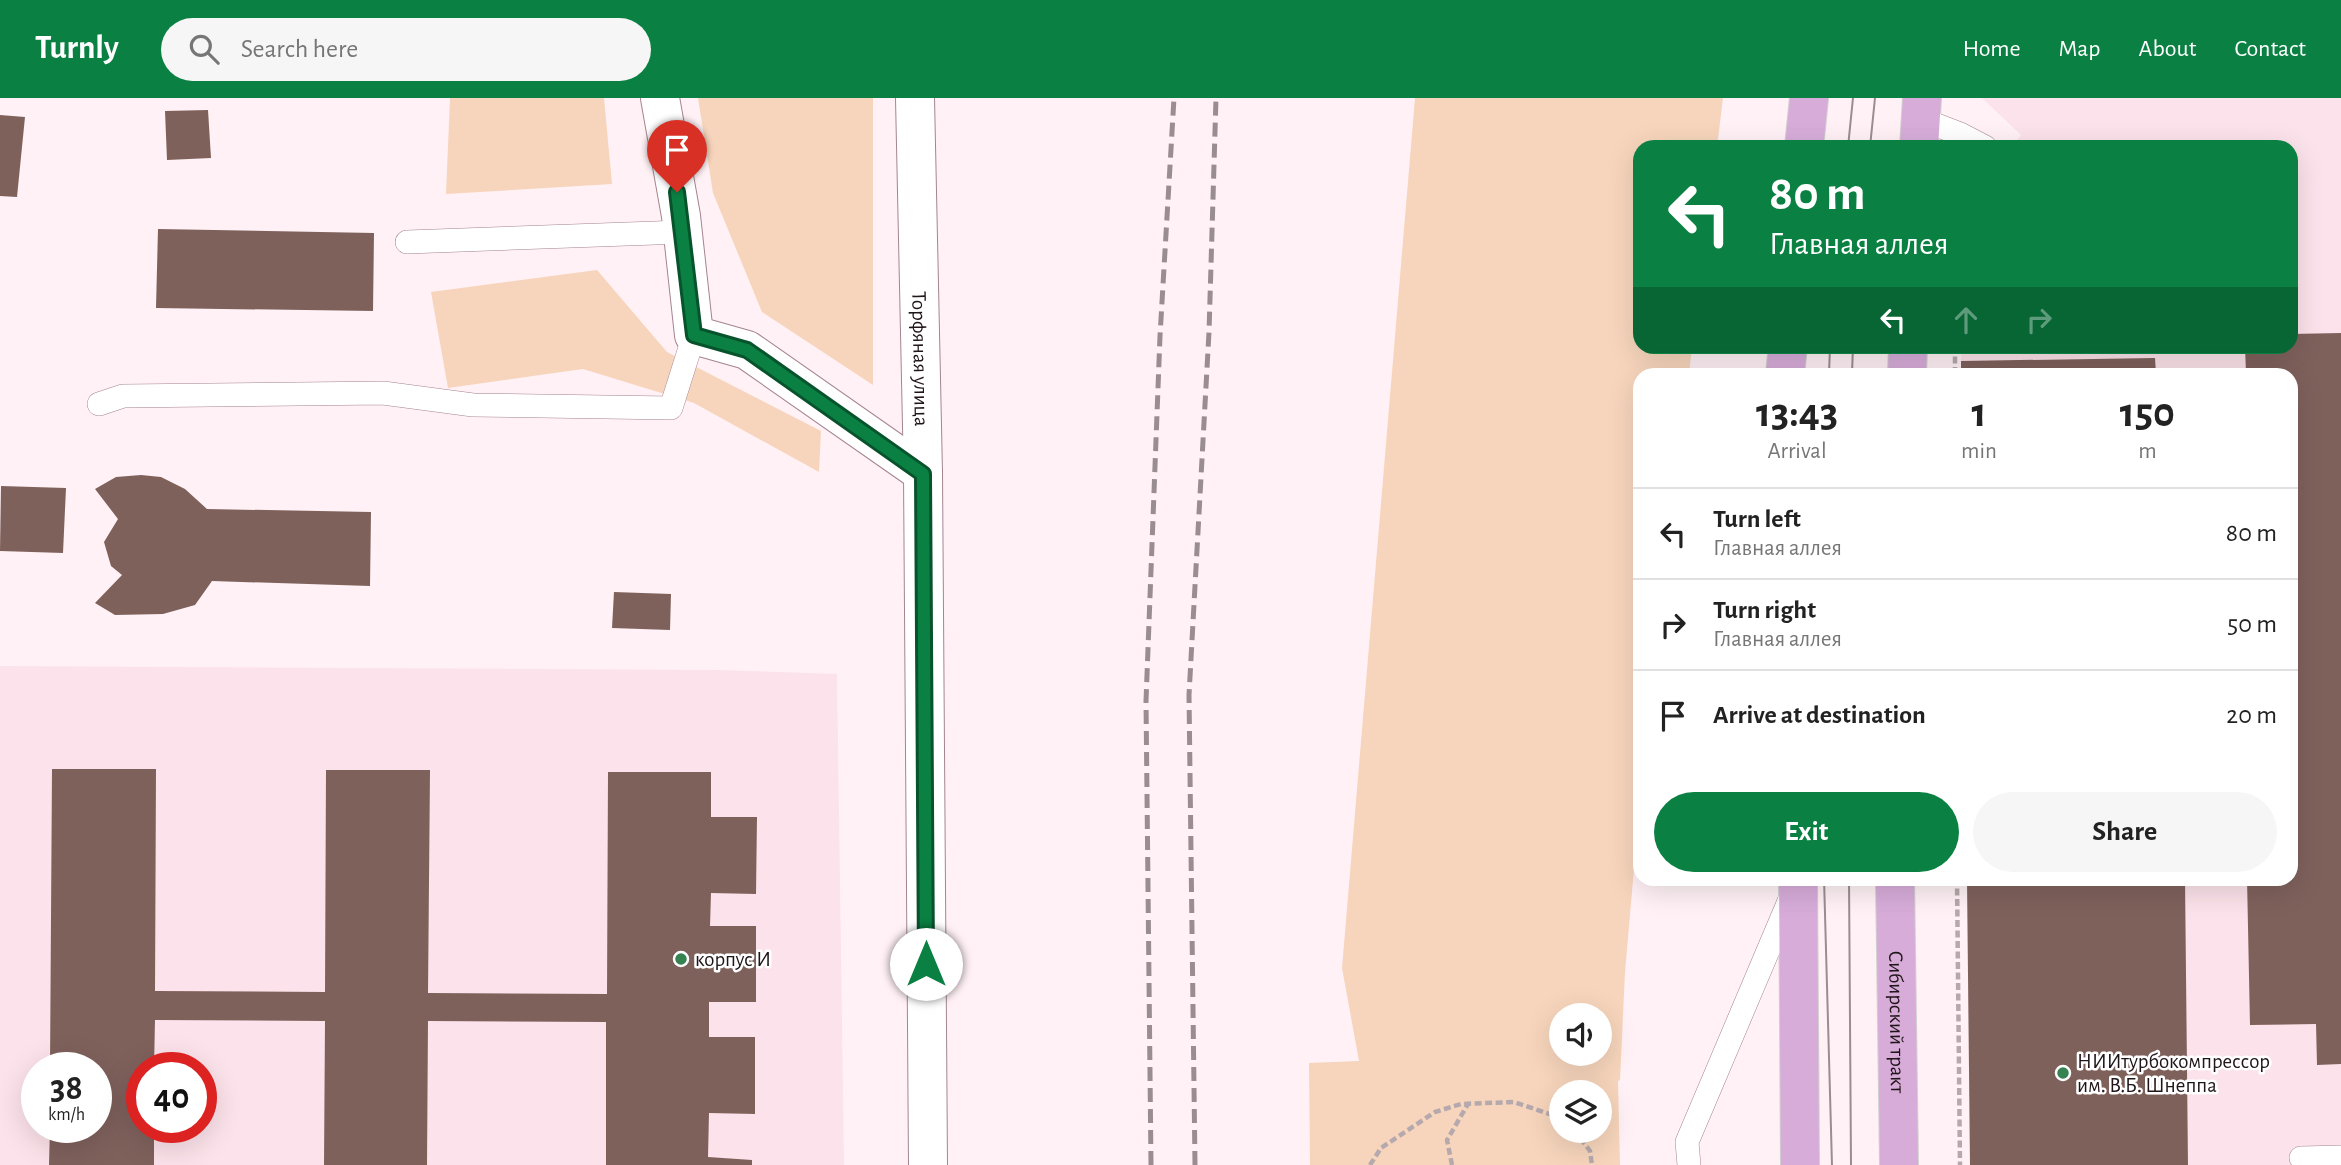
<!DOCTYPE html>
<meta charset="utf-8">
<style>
body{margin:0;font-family:"Alegreya Sans",sans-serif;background:#f6f6f6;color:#222;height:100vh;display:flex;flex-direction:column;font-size:26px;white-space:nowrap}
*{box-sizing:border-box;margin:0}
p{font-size:23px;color:#767676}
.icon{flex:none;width:38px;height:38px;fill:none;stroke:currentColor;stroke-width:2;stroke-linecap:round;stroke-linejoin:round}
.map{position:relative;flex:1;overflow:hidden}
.panel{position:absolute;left:1633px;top:270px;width:665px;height:518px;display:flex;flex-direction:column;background:#fff;border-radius:21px;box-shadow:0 7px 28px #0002}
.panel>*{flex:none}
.hud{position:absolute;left:1633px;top:42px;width:665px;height:214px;border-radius:21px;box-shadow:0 7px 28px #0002;background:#0b8043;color:#fff;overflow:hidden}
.controls{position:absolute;left:1549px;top:905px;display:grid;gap:14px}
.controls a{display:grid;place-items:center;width:63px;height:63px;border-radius:50%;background:#fff;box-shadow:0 7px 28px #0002;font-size:35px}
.speed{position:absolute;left:21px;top:954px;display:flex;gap:14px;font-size:35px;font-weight:700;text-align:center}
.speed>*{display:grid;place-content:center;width:91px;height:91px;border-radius:50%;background:#fff;box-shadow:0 7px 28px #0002;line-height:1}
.speed small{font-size:18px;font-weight:400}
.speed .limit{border:10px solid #d22;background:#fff;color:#111}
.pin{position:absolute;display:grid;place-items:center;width:60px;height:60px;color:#fff;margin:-72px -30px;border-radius:50% 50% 50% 0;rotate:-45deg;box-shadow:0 0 7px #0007}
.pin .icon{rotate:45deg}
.me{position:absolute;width:77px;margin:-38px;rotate:0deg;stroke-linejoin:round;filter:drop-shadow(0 0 5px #0008)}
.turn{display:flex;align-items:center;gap:24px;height:147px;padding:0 21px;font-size:32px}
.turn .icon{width:91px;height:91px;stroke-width:2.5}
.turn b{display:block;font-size:49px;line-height:60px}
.lanes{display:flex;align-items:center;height:66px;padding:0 21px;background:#0003;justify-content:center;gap:35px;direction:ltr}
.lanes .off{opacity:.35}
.eta{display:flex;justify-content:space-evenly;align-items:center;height:119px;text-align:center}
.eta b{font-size:42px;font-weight:700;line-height:49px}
.action{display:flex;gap:14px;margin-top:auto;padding:14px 21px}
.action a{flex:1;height:80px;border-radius:42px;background:#0b8043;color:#fff;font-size:28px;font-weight:700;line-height:80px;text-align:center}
.action a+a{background:#f6f6f6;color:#222}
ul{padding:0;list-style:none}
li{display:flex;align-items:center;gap:21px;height:91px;padding:0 21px;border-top:2px solid #e0e0e0}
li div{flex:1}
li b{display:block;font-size:26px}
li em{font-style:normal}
header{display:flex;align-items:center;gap:42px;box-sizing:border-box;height:98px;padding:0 35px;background:#0b8043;color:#fff}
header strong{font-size:33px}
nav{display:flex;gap:38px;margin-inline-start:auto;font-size:24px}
.search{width:490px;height:63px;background:#f6f6f6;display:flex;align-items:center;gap:18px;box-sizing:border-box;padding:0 24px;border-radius:38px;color:#767676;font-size:26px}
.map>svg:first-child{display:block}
.built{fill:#fce2ea;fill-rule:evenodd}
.green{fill:#f7d5bc;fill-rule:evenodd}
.building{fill:#7f615c}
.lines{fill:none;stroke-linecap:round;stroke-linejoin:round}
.service-casing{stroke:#a4858f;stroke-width:24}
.minor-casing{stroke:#a4858f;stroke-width:40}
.tertiary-casing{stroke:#a4858f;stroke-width:40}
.primary-casing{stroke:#d2d0d1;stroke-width:40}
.path{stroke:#b6a9ad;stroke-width:4.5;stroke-dasharray:7 3.5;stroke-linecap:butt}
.service{stroke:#fff;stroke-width:23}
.minor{stroke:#fff;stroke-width:38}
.tertiary{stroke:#fff;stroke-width:38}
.primary{stroke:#d7acd9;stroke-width:38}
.tram{stroke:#9a8d91;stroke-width:2}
.rail{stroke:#9a8d91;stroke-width:5;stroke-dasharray:14 7;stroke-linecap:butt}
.route-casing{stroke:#07532c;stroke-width:18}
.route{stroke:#0b8043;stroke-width:12}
.poi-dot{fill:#378251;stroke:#fff;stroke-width:2.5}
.labels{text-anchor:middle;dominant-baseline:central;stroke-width:5;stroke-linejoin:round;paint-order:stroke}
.street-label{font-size:21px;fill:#201519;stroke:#fff}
.poi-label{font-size:21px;fill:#201519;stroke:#fff;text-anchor:start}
</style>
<header>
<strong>Turnly</strong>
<div class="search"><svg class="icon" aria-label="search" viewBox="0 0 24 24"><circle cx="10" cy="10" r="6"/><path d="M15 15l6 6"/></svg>Search here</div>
<nav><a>Home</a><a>Map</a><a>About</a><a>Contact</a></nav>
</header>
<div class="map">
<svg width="2341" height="1067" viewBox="0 0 2341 1067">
<rect width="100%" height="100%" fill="#fff1f5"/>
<g class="built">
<polygon points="1982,0 2341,0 2341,1067 1970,1067 1967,781 2291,780 2291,276 1961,276 1961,263 1962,249 2291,248 2291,49 2012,49 2021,37"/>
<path d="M0 568 716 572 837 576 844 1067H0ZM37 970H96V1029H37ZM142 970H201V1029H142Z"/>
</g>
<g class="green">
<polygon points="450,0 604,0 612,86 446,96"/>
<polygon points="698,0 873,0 873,287 762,214 713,95"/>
<path d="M1415 0H1723L1717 49H1640V248L1692 249 1689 276H1640V702L1625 874 1620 982 1618 983 1620 1067H1310L1309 965 1359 963 1342 870ZM1600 917V956H1561V917ZM1600 994V1032H1561V994Z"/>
<polygon points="597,172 667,254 821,333 819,374 694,305 583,271 448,290 431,194"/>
</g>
<g class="building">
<polygon points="208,12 211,60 167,62 165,13"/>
<polygon points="0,17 25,19 17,99 0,98"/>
<polygon points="158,131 374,135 373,213 156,210"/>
<polygon points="2341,235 2341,966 2317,967 2316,926 2250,927 2247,780 2291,780 2291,276 2246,276 2245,248 2291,248 2291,236"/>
<polygon points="2155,260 2156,276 1961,276 1961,263"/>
<polygon points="141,377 161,379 185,391 207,411 371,414 370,488 212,483 195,507 163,516 115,517 95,505 122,477 111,468 104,444 118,421 95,391 116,379"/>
<polygon points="1,388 66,390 63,455 0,453"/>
<polygon points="614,494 671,496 670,532 612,530"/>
<polygon points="52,671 156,671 155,893 325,894 326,672 430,672 428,895 607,896 608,674 711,674 711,719 757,719 756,796 711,795 710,828 756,828 756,904 709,904 709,939 755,939 755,1016 709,1015 708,1059 752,1062 752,1067 606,1067 606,924 428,923 427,1067 324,1067 325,923 155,922 154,970 142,970 142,1029 154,1029 154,1067 49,1067 50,1029 96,1029 96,970 50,970"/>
<polygon points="1967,780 2185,780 2188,1067 1970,1067"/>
</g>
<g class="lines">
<g class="service-casing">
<g id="service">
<polyline points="1921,21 1960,36 1985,49"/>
<polyline points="407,144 683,134"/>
<polyline points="99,306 123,298 383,295 473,307 671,310 694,237"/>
<polyline points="2301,1060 2341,1059"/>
<polyline points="1689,1067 1687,1044 1790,801"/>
</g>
</g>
<g class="minor-casing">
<polyline id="minor" points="660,0 681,118 694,237 747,252 923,375"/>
</g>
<g class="tertiary-casing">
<g id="tertiary">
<path id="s1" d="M915 0 923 375 928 1067"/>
</g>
</g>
<g class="primary-casing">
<g id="primary">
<polyline points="1804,49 1809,0"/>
<polyline points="1919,49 1922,0"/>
<polyline points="1785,276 1788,248"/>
<polyline points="1907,276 1908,248"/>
<polyline points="1798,780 1800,1067"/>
<path id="s2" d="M1895 780 1899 1067"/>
</g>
</g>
<g class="path">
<polyline points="1955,276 1955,248"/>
<polyline points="1957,780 1960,1067"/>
<polyline points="1574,1032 1590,1053 1592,1067"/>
<polyline points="1370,1067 1381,1050 1435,1014 1461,1006 1514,1004 1561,1020"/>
<polyline points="1452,1067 1447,1042 1468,1006"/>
</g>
<use href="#service" class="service"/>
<use href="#minor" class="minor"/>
<use href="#tertiary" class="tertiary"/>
<use href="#primary" class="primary"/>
<g class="tram">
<polyline points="1848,49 1853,0"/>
<polyline points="1870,49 1875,0"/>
<polyline points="1829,276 1830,248"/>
<polyline points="1852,276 1853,248"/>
<polyline points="1824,780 1832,1067"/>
<polyline points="1849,780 1851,1067"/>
</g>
<g class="rail">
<polyline points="1151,1067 1146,603 1160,238 1174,0"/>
<polyline points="1195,1067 1189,597 1209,234 1216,0"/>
</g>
</g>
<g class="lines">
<g class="route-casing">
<polyline id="route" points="677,94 694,237 747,252 923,376 926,866"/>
</g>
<use href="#route" class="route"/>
</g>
<g class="poi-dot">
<circle cx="681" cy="861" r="7"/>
<circle cx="2063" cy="975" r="7"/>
</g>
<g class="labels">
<g class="street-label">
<text stroke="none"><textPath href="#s1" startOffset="261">Торфяная улица</textPath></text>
<text stroke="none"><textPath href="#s2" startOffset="144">Сибирский тракт</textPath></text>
</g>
<g class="poi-label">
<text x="695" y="861">корпус И</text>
<text x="2077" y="963">НИИтурбокомпрессор<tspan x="2077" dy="24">им. В.Б. Шнеппа</tspan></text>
</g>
</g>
</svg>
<div class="controls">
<a><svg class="icon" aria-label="sound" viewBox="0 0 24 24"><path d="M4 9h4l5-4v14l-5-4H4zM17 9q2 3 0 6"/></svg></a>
<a><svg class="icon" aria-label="layers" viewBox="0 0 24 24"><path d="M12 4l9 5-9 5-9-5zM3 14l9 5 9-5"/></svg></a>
</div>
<div class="speed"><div>38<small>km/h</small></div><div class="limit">40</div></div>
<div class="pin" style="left:677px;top:94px;background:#d93025"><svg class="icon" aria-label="arrive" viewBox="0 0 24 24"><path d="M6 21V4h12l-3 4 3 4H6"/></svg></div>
<svg class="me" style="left:926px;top:866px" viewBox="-20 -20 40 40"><circle r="19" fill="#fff"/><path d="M0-13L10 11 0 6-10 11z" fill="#0b8043"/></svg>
<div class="hud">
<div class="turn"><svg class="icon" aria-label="left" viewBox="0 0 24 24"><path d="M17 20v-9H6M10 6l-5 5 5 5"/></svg><div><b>80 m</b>Главная аллея</div></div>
<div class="lanes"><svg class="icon" aria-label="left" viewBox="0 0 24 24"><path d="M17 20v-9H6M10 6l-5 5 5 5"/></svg><svg class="icon off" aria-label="ahead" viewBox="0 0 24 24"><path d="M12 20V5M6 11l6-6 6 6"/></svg><svg class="icon off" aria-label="right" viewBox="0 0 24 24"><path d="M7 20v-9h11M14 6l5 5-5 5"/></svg></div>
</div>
<section class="panel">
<div class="eta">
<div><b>13:43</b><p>Arrival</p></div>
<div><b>1</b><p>min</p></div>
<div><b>150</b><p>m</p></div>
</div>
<ul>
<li><svg class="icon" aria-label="left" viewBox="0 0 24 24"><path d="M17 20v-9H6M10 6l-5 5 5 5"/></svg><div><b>Turn left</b><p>Главная аллея</p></div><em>80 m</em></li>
<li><svg class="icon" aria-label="right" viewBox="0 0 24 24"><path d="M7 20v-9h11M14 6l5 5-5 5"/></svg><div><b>Turn right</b><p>Главная аллея</p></div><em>50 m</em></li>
<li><svg class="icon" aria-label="arrive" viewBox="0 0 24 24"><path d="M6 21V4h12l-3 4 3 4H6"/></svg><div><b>Arrive at destination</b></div><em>20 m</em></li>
</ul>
<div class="action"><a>Exit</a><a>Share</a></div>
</section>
</div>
